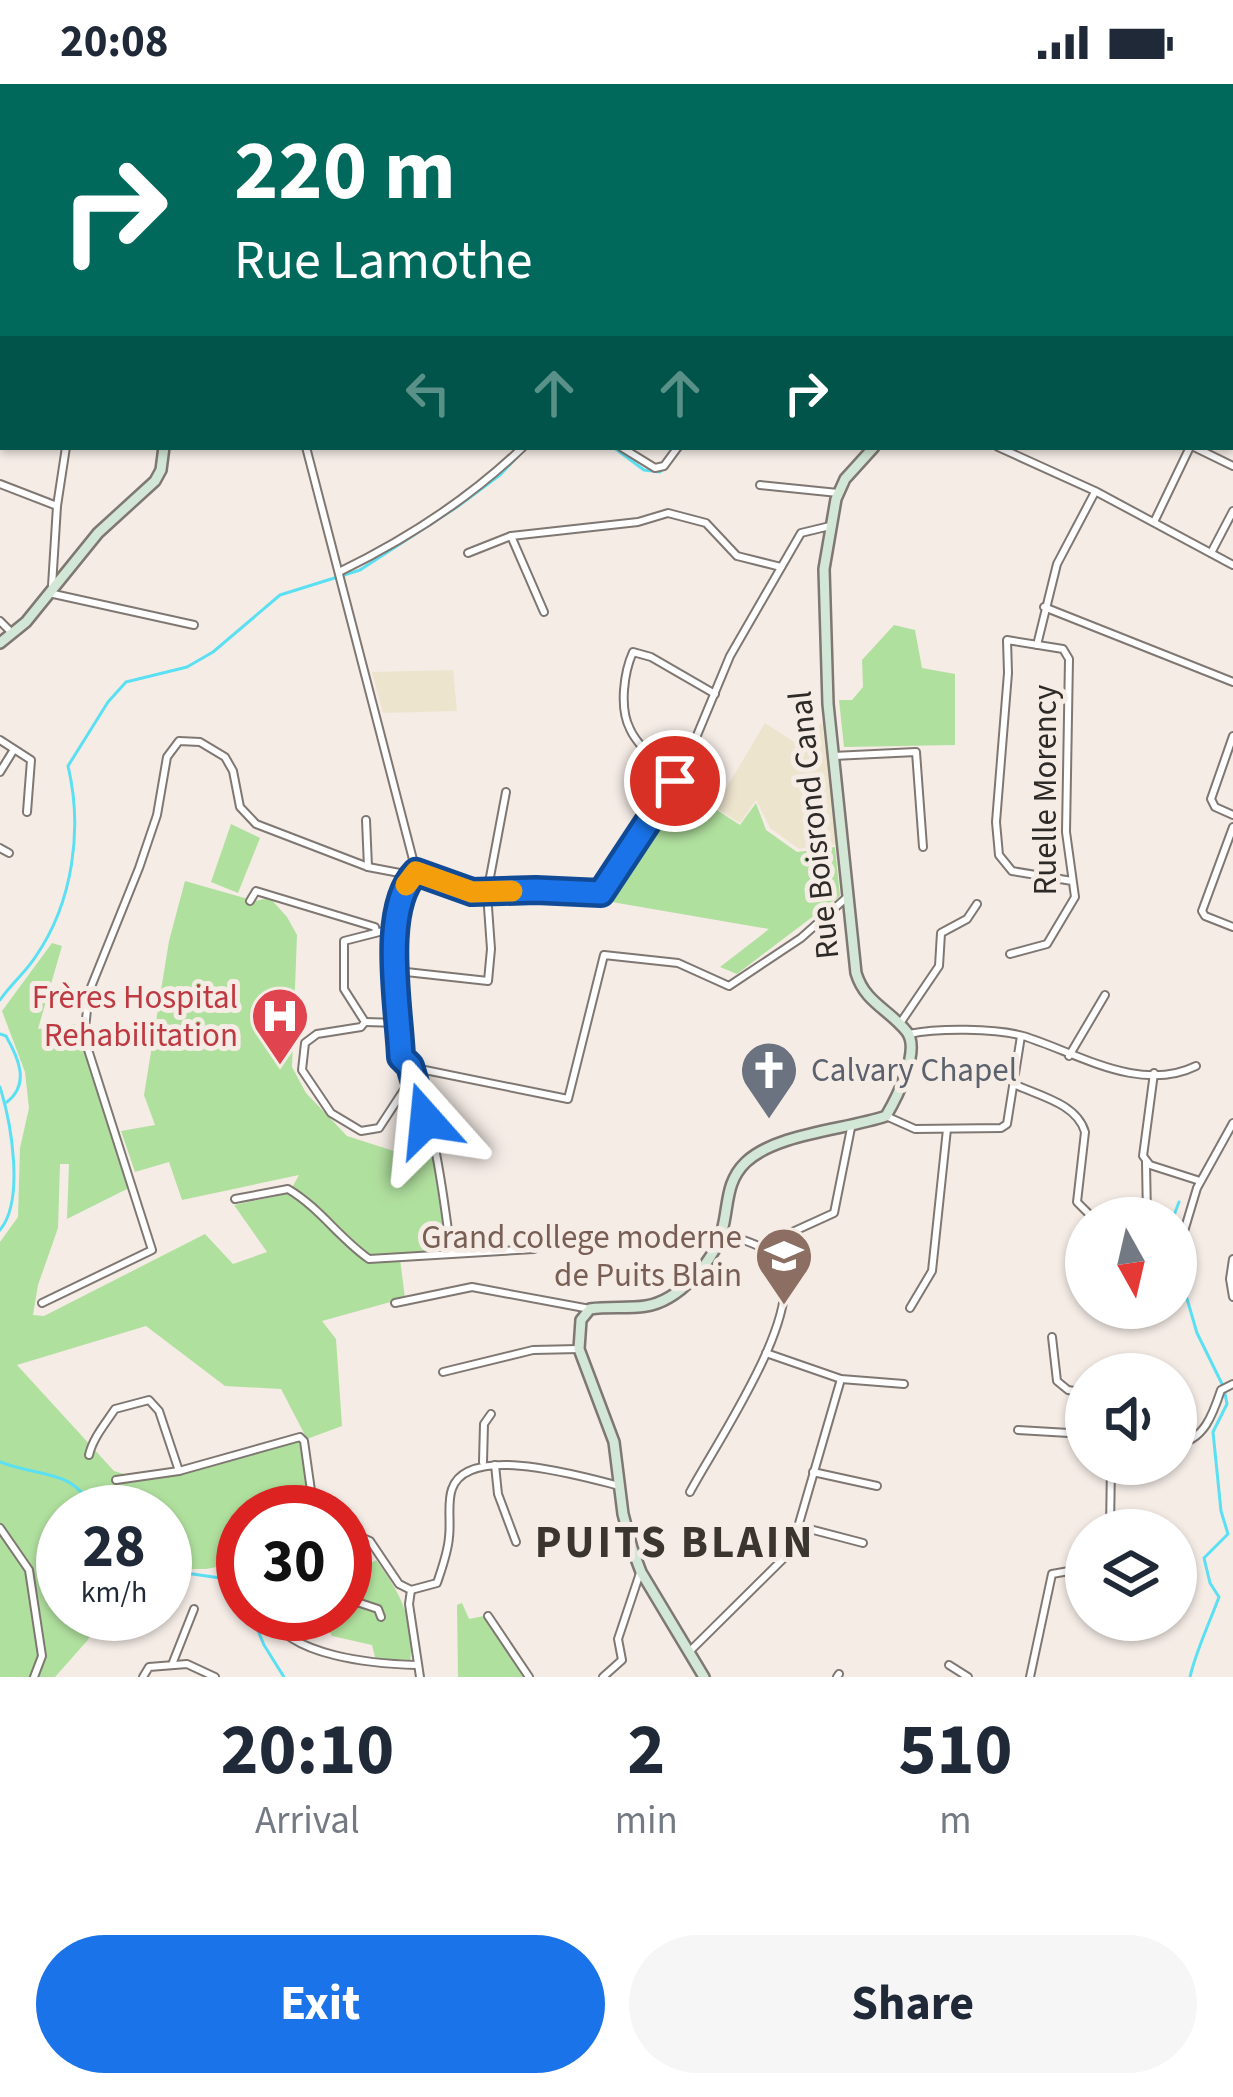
<!DOCTYPE html>
<meta charset="utf-8">
<style>
body{margin:0;font-family:"Source Sans 3",sans-serif;background:#f6f6f7;color:#1f2937;height:100vh;display:flex;flex-direction:column;font-size:45px;white-space:nowrap}
*{box-sizing:border-box;margin:0}
p{font-size:39px;color:#747a83}
.icon{flex:none;width:66px;height:66px;fill:none;stroke:currentColor;stroke-width:2;stroke-linecap:round;stroke-linejoin:round}
.map{position:relative;height:1593px;overflow:hidden}
.drawer{display:flex;flex-direction:column;background:#fff;flex:1}
.drawer>*{flex:none}
.top-card{position:absolute;left:0px;top:0px;width:1233px;height:366px;box-shadow:0 3px 9px #0004;background:#00695c;color:#fff;overflow:hidden}
.needle{width:78px;rotate:172deg}
.fabs{position:absolute;left:1065px;top:1113px;display:grid;gap:24px}
.fabs a{display:grid;place-items:center;width:132px;height:132px;border-radius:50%;background:#fff;box-shadow:0 3px 9px #0004;font-size:60px}
.speed{position:absolute;left:36px;top:1401px;display:flex;gap:24px;font-size:60px;font-weight:700;text-align:center}
.speed>*{display:grid;place-content:center;width:156px;height:156px;border-radius:50%;background:#fff;box-shadow:0 3px 9px #0004;line-height:1}
.speed small{font-size:30px;font-weight:400}
.speed .limit{border:18px solid #d22;background:#fff;color:#111}
.pin{position:absolute;display:grid;place-items:center;width:102px;height:102px;color:#fff;margin:-51px;border:6px solid #fff;border-radius:50%;box-shadow:0 3px 12px #0007}
.me{position:absolute;width:132px;margin:-66px;rotate:342deg;stroke-linejoin:round;filter:drop-shadow(0 0 9px #0008)}
.turn{display:flex;align-items:center;gap:42px;height:252px;padding:0 36px;font-size:54px}
.turn .icon{width:156px;height:156px;stroke-width:2.5}
.turn b{display:block;font-size:84px;line-height:102px}
.lanes{display:flex;align-items:center;height:114px;padding:0 36px;background:#0003;justify-content:center;gap:60px;direction:ltr}
.lanes .off{opacity:.35}
.eta{display:flex;justify-content:space-evenly;align-items:center;height:204px;text-align:center}
.eta b{font-size:72px;font-weight:700;line-height:84px}
.cta{display:flex;gap:24px;margin-top:auto;padding:24px 36px}
.cta a{flex:1;height:138px;border-radius:72px;background:#1a73e8;color:#fff;font-size:48px;font-weight:700;line-height:138px;text-align:center}
.cta a+a{background:#f6f6f7;color:#1f2937}
.status{display:flex;justify-content:space-between;align-items:center;height:84px;padding:0 60px;background:#fff;direction:ltr}
.status svg{height:33px;fill:currentColor}
.map>svg:first-child{display:block}
.commercial{fill:#ede4ce}
.green{fill:#b0e09e}
.lines{fill:none;stroke-linecap:round;stroke-linejoin:round}
.stream{stroke:#5ae0f2;stroke-width:3}
.street-casing{stroke:#7f7772;stroke-width:10}
.secondary-casing{stroke:#7f7772;stroke-width:14}
.street{stroke:#fff;stroke-width:6}
.secondary{stroke:#d2e7d6;stroke-width:9}
.route-casing{stroke:#114b97;stroke-width:30}
.route{stroke:#1a73e8;stroke-width:21}
.slow{stroke:#f59e0b;stroke-width:21}
.labels{text-anchor:middle;dominant-baseline:central;stroke-width:10;stroke-linejoin:round;paint-order:stroke}
.street-label{font-size:33px;fill:#2d2a27;stroke:#f5ece6}
.health-label{font-size:33px;fill:#be3a42;stroke:#f5ece6;text-anchor:end}
.worship-label{font-size:33px;fill:#5b616d;stroke:#f5ece6;text-anchor:start}
.education-label{font-size:33px;fill:#785e54;stroke:#f5ece6;text-anchor:end}
.district-label{font-size:45px;font-weight:bold;letter-spacing:3px;fill:#3b3530;stroke:#f5ece6}
</style>
<div class="status"><b>20:08</b><svg viewBox="0 0 49 12"><path d="M0 12V9h3v3zM5 12V6h3v6zM10 12V3h3v9zM15 12V0h3v12zM26 1h20v11H26zM47 4h2v5h-2z"/></svg></div>
<div class="map">
<svg width="1233" height="1593" viewBox="0 0 1233 1593">
<rect width="100%" height="100%" fill="#f5ece6"/>
<g class="commercial">
<polygon points="453,586 457,627 383,629 372,588"/>
<polygon points="822,638 838,760 799,765 770,744 756,716 740,739 715,723 765,639 799,661"/>
</g>
<g class="green">
<polygon points="894,541 915,546 922,584 955,590 955,661 844,663 839,616 852,616 863,603 862,576"/>
<polygon points="680,702 740,741 756,719 766,746 797,768 835,763 840,812 737,890 720,883 769,845 606,817"/>
<polygon points="231,740 260,754 238,809 211,798"/>
<polygon points="185,797 255,817 270,814 287,833 297,851 292,983 306,1009 347,1052 400,1069 431,1063 447,1169 400,1175 405,1214 322,1237 336,1255 342,1342 307,1355 281,1305 225,1302 146,1242 17,1281 114,1387 144,1396 299,1358 312,1428 243,1428 243,1478 206,1485 165,1485 165,1428 63,1428 63,1530 102,1530 87,1557 55,1593 0,1593 0,1158 18,1133 20,1064 29,1024 25,988 2,927 52,859 62,862 38,945 75,940 130,1100 127,1105 67,1135 69,1080 60,1080 58,1144 38,1201 33,1231 44,1232 205,1150 233,1180 267,1168 234,1121 289,1109 299,1091 182,1116 169,1078 135,1088 121,1047 155,1041 144,1011 169,857"/>
<path d="M376 1476C400 1508 416 1538 410 1579L376 1577 372 1561 332 1552 320 1530H345V1490L349 1493Z"/>
<polygon points="462,1519 469,1535 484,1532 523,1593 458,1593 457,1521"/>
</g>
<g class="lines">
<g class="stream">
<polyline points="1095,3 1097,0"/>
<polyline points="613,363 644,386 660,388 683,363"/>
<path d="M0 916C11 900 26 888 36 872 73 818 83 745 68 682L108 618 126 598 187 583 213 568 280 511 360 486 457 423 500 391 527 363"/>
<path d="M0 950 6 952C19 975 30 1000 7 1018"/>
<path d="M0 1003C11 1038 25 1116 0 1146"/>
<polyline points="1173,1134 1179,1118"/>
<path d="M1176 1177 1197 1249 1224 1304 1227 1320 1213 1348 1221 1427 1228 1450 1204 1474 1210 1499 1219 1513C1209 1540 1196 1567 1190 1593"/>
<path d="M0 1378C40 1394 73 1383 95 1428"/>
<polyline points="165,1486 234,1496 243,1512"/>
<polyline points="251,1530 264,1561 284,1593"/>
</g>
<g class="street-casing">
<g id="street">
<polyline points="875,0 877,3"/>
<polyline points="51,3 51,0"/>
<polyline points="101,3 101,0"/>
<polyline points="370,3 372,0"/>
<polyline points="685,3 685,0"/>
<polyline points="722,3 743,0"/>
<polyline points="1099,3 1103,0"/>
<polyline points="1233,278 1233,286"/>
<polyline points="0,316 3,317"/>
<polyline points="306,363 416,787"/>
<polyline points="621,363 655,384 664,382 678,363"/>
<polyline points="998,363 1095,407 1233,481"/>
<polyline points="1194,363 1233,382"/>
<polyline points="0,400 57,422"/>
<polyline points="760,401 838,409"/>
<polyline points="1154,438 1190,363"/>
<polyline points="511,452 544,528"/>
<polyline points="468,469 511,452 638,438 668,429 706,439 737,472 781,483"/>
<polyline points="1211,469 1233,427"/>
<path d="M339 488C407 455 469 415 523 363"/>
<polyline points="52,502 57,422 66,363"/>
<polyline points="49,509 194,541"/>
<polyline points="1044,523 1233,598"/>
<polyline points="0,537 11,548"/>
<polyline points="1037,561 1057,480 1095,408"/>
<polyline points="1233,652 1211,715 1215,723 1233,731"/>
<polyline points="0,656 31,676 27,728"/>
<polyline points="833,672 916,668 923,763"/>
<polyline points="0,688 13,667"/>
<path d="M675 697C661 681 638 663 630 645 619 624 624 588 633 568L651 573 715 610"/>
<polyline points="366,736 368,783"/>
<polyline points="1233,743 1202,827 1205,832 1233,843"/>
<polyline points="0,764 9,769"/>
<path d="M413 790 395 827 401 973C432 1006 445 1123 451 1170"/>
<polyline points="250,817 256,807 375,843 376,847"/>
<polyline points="395,844 344,857 344,905 365,938 361,943 317,950 305,959 302,986 331,1029 361,1047 379,1044 413,992"/>
<polyline points="1010,870 1047,860 1075,813 1066,748 1069,575 1063,565 1007,556 1008,589 996,738 999,771 1012,787 1072,797"/>
<polyline points="397,887 488,897 491,865 487,809 506,708"/>
<polyline points="365,938 400,939"/>
<polyline points="901,938 939,882 941,849 967,835 977,820"/>
<path d="M909 950C937 944 995 944 1023 952 1076 968 1139 1010 1196 982"/>
<polyline points="1069,972 1105,911"/>
<polyline points="410,983 568,1015 604,871 678,879 729,902 801,854 846,814"/>
<polyline points="1154,989 1143,1072 1150,1081 1200,1097"/>
<path d="M1016 1001C1040 1012 1077 1020 1085 1048L1077 1118 1088 1129"/>
<polyline points="886,1032 915,1045 1001,1044 1007,1040 1021,952"/>
<polyline points="1146,1078 1147,1134"/>
<path d="M235 1115 288 1105C320 1124 339 1154 369 1175L534 1165"/>
<polyline points="1182,1154 1197,1104 1233,1039"/>
<polyline points="766,1166 777,1155 834,1129 851,1044"/>
<polyline points="1233,1175 1230,1195 1233,1213"/>
<polyline points="42,1219 152,1166 84,953 89,908 139,784 157,731 167,673 179,657 200,658 225,673 233,687 240,723 256,740 368,783 405,790 416,787 472,808 536,805 601,809 683,685 730,572 801,449 830,442"/>
<polyline points="395,1219 472,1203 590,1225"/>
<polyline points="910,1224 932,1187 947,1045"/>
<polyline points="1052,1253 1057,1297 1068,1306 1086,1309"/>
<polyline points="766,1269 841,1295 904,1300"/>
<polyline points="443,1288 533,1266 579,1265"/>
<polyline points="1018,1346 1086,1350"/>
<path d="M1176 1360C1204 1357 1213 1330 1221 1306L1233 1300"/>
<path d="M89 1371C93 1354 105 1340 115 1325L149 1316 159 1327 179 1387 300 1353 304 1357 314 1428"/>
<polyline points="483,1378 484,1340 491,1330"/>
<polyline points="495,1381 498,1410 516,1458"/>
<polyline points="813,1388 877,1402"/>
<polyline points="116,1396 179,1387"/>
<path d="M690 1408C713 1364 809 1225 779 1179 768 1161 741 1156 722 1149"/>
<polyline points="798,1442 863,1459"/>
<polyline points="0,1444 29,1486 42,1572 34,1593"/>
<polyline points="345,1446 370,1457 399,1500 411,1506"/>
<polyline points="1110,1446 1111,1380"/>
<polyline points="345,1499 354,1517 378,1525 381,1533"/>
<path d="M411 1506 437 1499C442 1484 448 1468 449 1453 451 1438 447 1418 452 1405 468 1358 584 1393 620 1402"/>
<polyline points="411,1506 409,1520 420,1593"/>
<path d="M270 1530C288 1573 376 1580 417 1581"/>
<polyline points="488,1532 529,1593"/>
<polyline points="690,1567 791,1467 841,1295"/>
<polyline points="173,1578 194,1525"/>
<polyline points="949,1581 968,1593"/>
<polyline points="143,1593 149,1583 187,1580 215,1593"/>
<polyline points="603,1593 622,1576 618,1555 640,1489"/>
<polyline points="837,1593 839,1590"/>
<polyline points="1030,1593 1052,1490 1086,1484"/>
</g>
</g>
<g class="secondary-casing">
<g id="secondary">
<polyline points="882,3 888,0"/>
<polyline points="1230,58 1233,56"/>
<polyline points="0,81 3,84"/>
<polyline points="0,559 26,538 98,449 155,397 161,386 164,363"/>
<path d="M704 1593 641 1488 632 1464 623 1430 614 1358 579 1265 581 1236 590 1225C609 1222 628 1225 646 1222 678 1217 714 1178 722 1147 729 1122 725 1098 746 1078 777 1049 845 1046 886 1032 896 1015 921 967 907 948 889 925 865 919 856 889L828 620 824 485 836 415 845 395 874 363"/>
</g>
</g>
<use href="#street" class="street"/>
<use href="#secondary" class="secondary"/>
</g>
<g class="lines">
<g class="route-casing">
<path id="route" d="M426 1036 410 982 401 973C399 923 380 825 416 788L472 808 536 806 601 809 675 697"/>
</g>
<use href="#route" class="route"/>
<polyline class="slow" points="406,801 416,788 472,808 512,807"/>
</g>
<defs>
<g id="hospital-pin" transform="scale(3)"><path d="M0 17L-7.5 6A9.5 9.5 0 1 1 7.5 6Z" fill="#e0444e" stroke="#f5ece6"/><path d="M-5-5h3v3.5h4V-5h3V5h-3V1.5h-4V5h-3Z" fill="#fff"/></g>
<g id="church-pin" transform="scale(3)"><path d="M0 17L-7.5 6A9.5 9.5 0 1 1 7.5 6Z" fill="#6b7280" stroke="#f5ece6"/><path d="M-1.2-6h2.4v3.5h3.3v2.4h-3.3V6h-2.4V-.1h-3.3v-2.4h3.3Z" fill="#fff"/></g>
<g id="university-pin" transform="scale(3)"><path d="M0 17L-7.5 6A9.5 9.5 0 1 1 7.5 6Z" fill="#8d6e63" stroke="#f5ece6"/><path d="M0-5L7-2L0 1L-7-2ZM-4 1L0 2.5L4 1V4Q0 6-4 4Z" fill="#fff"/></g>
</defs>
<g fill-rule="evenodd">
<use href="#hospital-pin" x="280" y="932"/>
<use href="#church-pin" x="769" y="986"/>
<use href="#university-pin" x="784" y="1172"/>
</g>
<g class="labels">
<g class="street-label">
<text transform="translate(1045 706) rotate(-90)">Ruelle Morency</text>
<text transform="translate(814 741) rotate(-96)">Rue Boisrond Canal</text>
</g>
<g class="health-label">
<text x="238" y="913">Frères Hospital<tspan x="238" dy="38">Rehabilitation</tspan></text>
</g>
<g class="worship-label">
<text x="811" y="986">Calvary Chapel</text>
</g>
<g class="education-label">
<text x="742" y="1153">Grand college moderne<tspan x="742" dy="38">de Puits Blain</tspan></text>
</g>
<g class="district-label">
<text x="675" y="1459">PUITS BLAIN</text>
</g>
</g>
</svg>
<div class="fabs">
<a><svg class="needle" viewBox="-14 -14 28 28"><path d="M0-13l5 13h-10z" fill="#e53935"/><path d="M0 13l5-13h-10z" fill="#747a83"/></svg></a>
<a><svg class="icon" aria-label="sound" viewBox="0 0 24 24"><path d="M4 9h4l5-4v14l-5-4H4zM17 9q2 3 0 6"/></svg></a>
<a><svg class="icon" aria-label="layers" viewBox="0 0 24 24"><path d="M12 4l9 5-9 5-9-5zM3 14l9 5 9-5"/></svg></a>
</div>
<div class="speed"><div>28<small>km/h</small></div><div class="limit">30</div></div>
<div class="pin" style="left:675px;top:697px;background:#d93025"><svg class="icon" aria-label="arrive" viewBox="0 0 24 24"><path d="M6 21V4h12l-3 4 3 4H6"/></svg></div>
<svg class="me" style="left:426px;top:1036px" viewBox="-20 -20 40 40"><path d="M0-17L14 15 0 8-14 15z" fill="#1a73e8" stroke="#fff" stroke-width="4"/></svg>
<div class="top-card">
<div class="turn"><svg class="icon" aria-label="right" viewBox="0 0 24 24"><path d="M7 20v-9h11M14 6l5 5-5 5"/></svg><div><b>220 m</b>Rue Lamothe</div></div>
<div class="lanes"><svg class="icon off" aria-label="left" viewBox="0 0 24 24"><path d="M17 20v-9H6M10 6l-5 5 5 5"/></svg><svg class="icon off" aria-label="ahead" viewBox="0 0 24 24"><path d="M12 20V5M6 11l6-6 6 6"/></svg><svg class="icon off" aria-label="ahead" viewBox="0 0 24 24"><path d="M12 20V5M6 11l6-6 6 6"/></svg><svg class="icon" aria-label="right" viewBox="0 0 24 24"><path d="M7 20v-9h11M14 6l5 5-5 5"/></svg></div>
</div>
</div>
<section class="drawer">
<div class="eta">
<div><b>20:10</b><p>Arrival</p></div>
<div><b>2</b><p>min</p></div>
<div><b>510</b><p>m</p></div>
</div>
<div class="cta"><a>Exit</a><a>Share</a></div>
</section>
